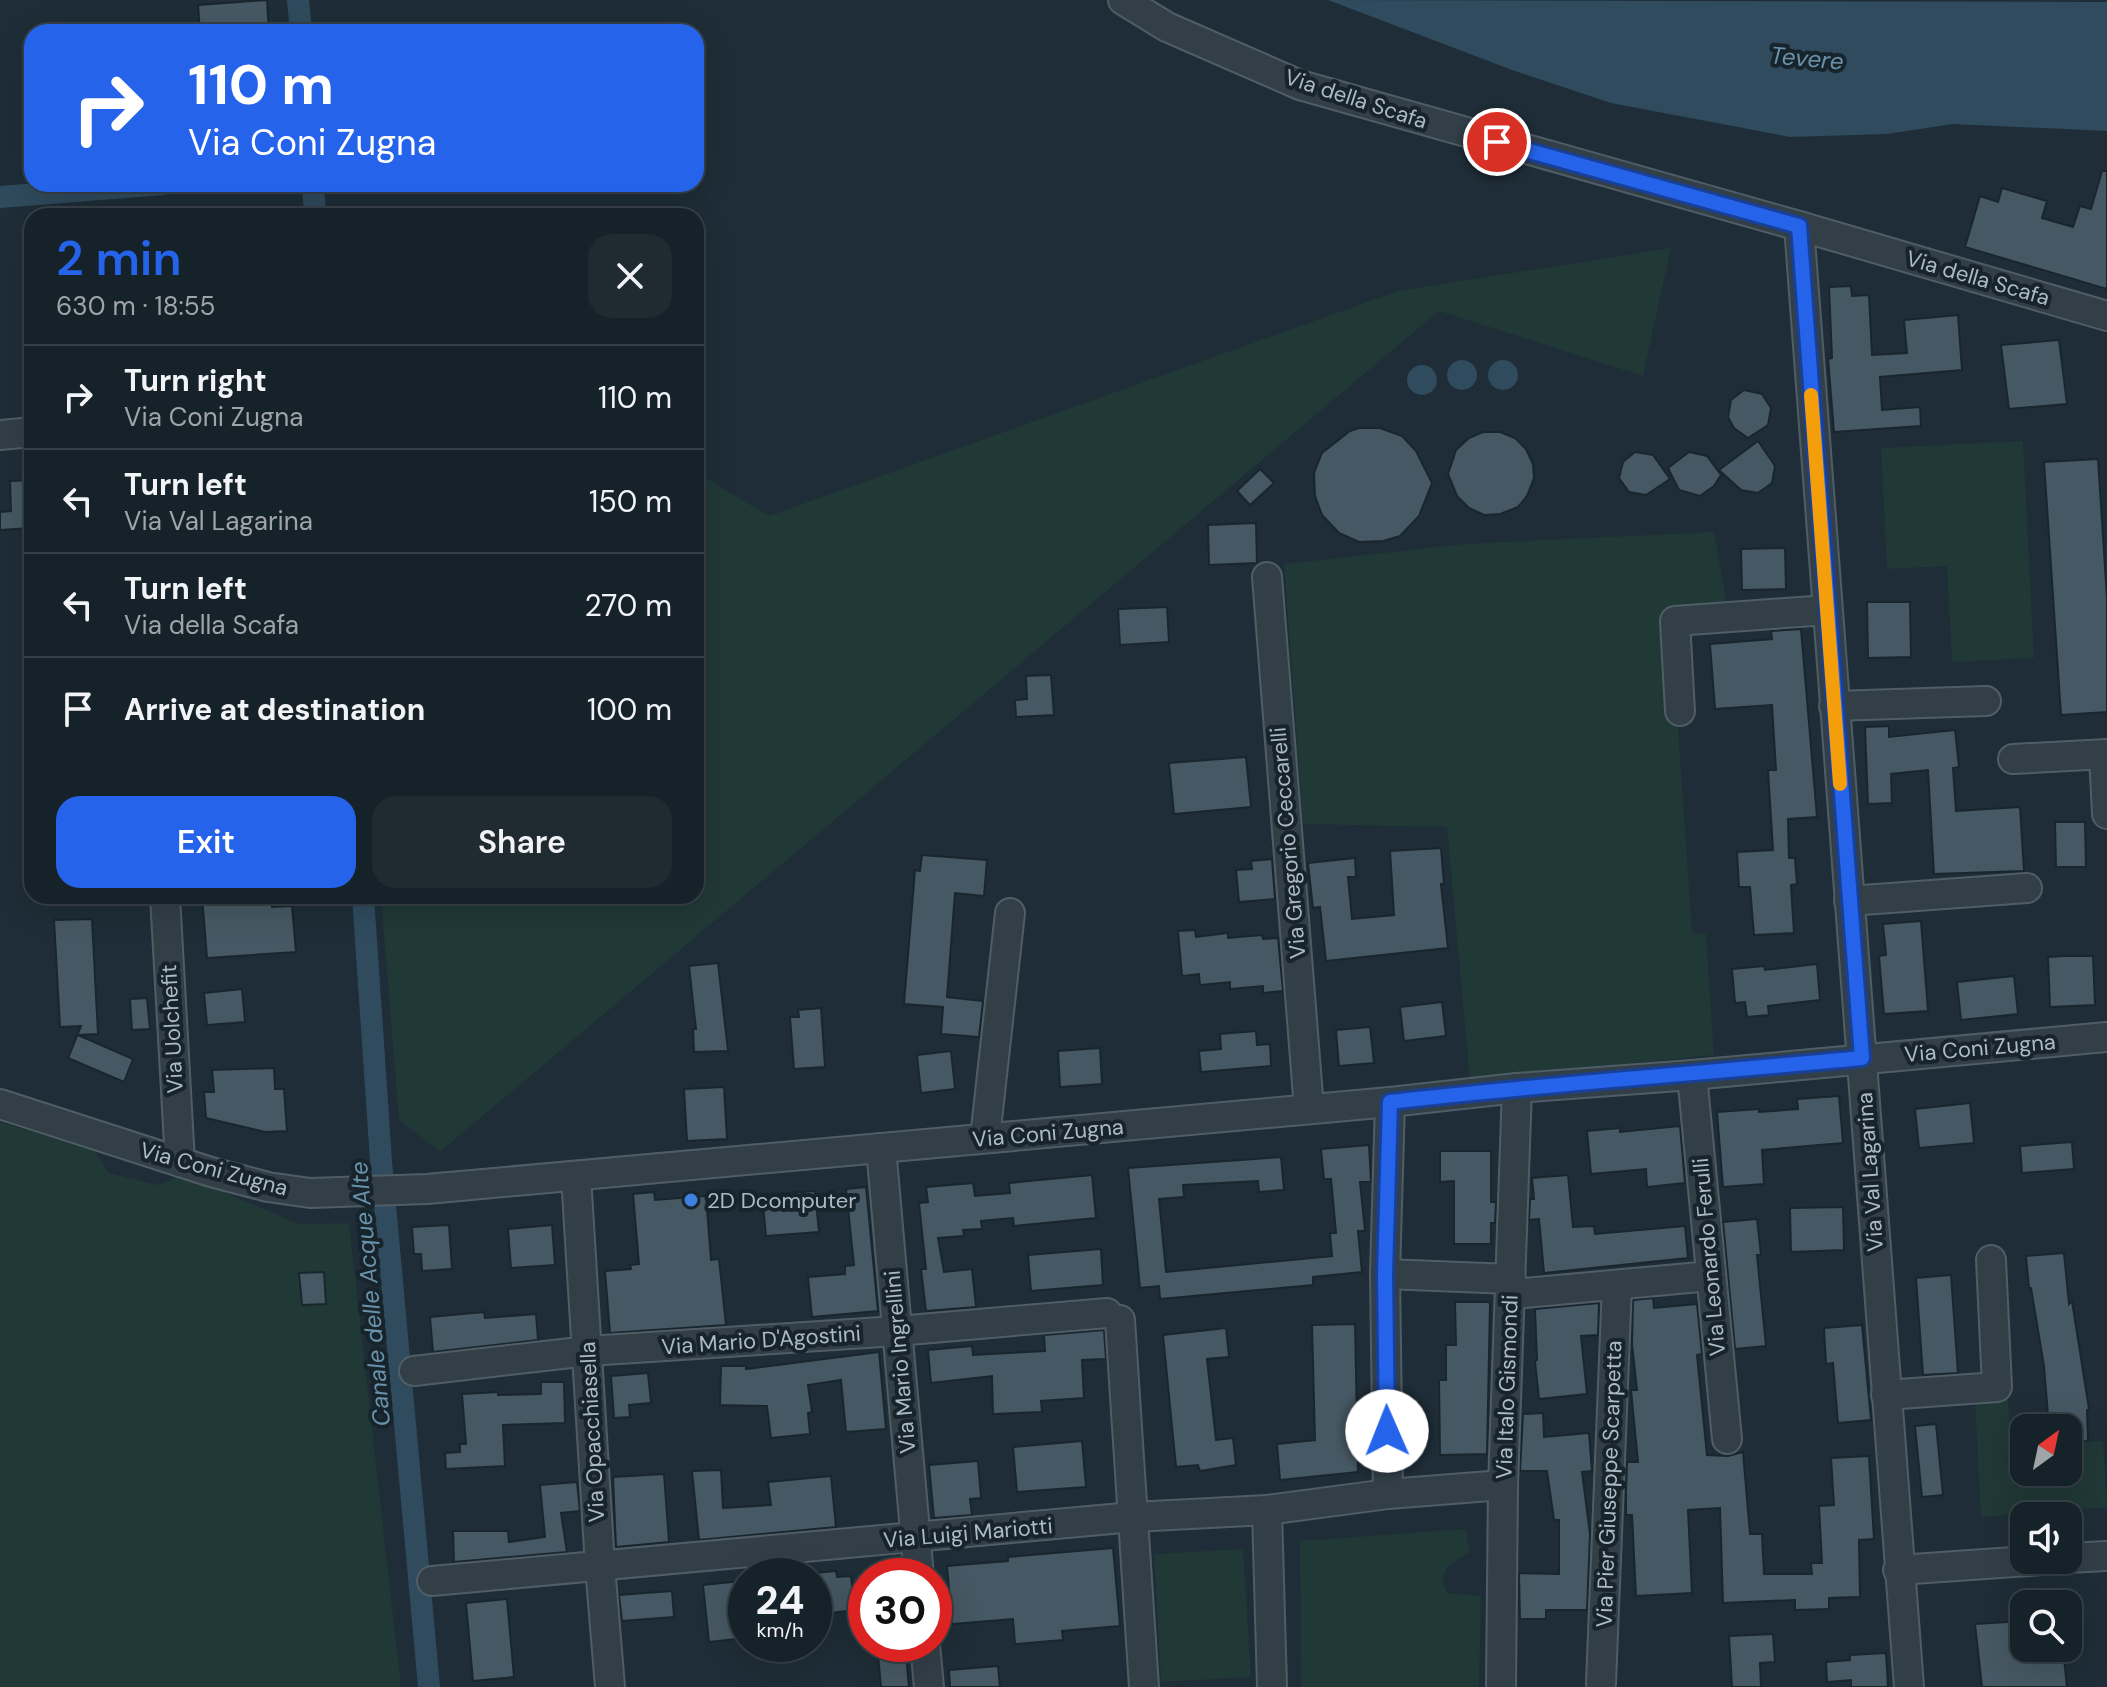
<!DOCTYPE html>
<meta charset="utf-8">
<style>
body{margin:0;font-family:"DM Sans",sans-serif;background:#1f2a31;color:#f1f3f6;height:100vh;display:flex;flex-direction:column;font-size:30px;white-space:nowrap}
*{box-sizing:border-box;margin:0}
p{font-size:26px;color:#9ea4a8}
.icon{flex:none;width:44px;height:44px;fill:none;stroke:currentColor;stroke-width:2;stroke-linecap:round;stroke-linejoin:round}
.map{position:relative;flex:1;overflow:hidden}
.drawer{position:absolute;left:24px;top:208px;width:680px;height:696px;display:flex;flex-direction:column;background:#162229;border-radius:24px;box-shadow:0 8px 32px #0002,0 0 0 2px #353f46}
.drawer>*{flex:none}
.hud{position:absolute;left:24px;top:24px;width:680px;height:168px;border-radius:24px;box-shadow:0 8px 32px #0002,0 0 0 2px #353f46;background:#2563eb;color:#fff;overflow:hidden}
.needle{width:52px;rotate:33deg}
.buttons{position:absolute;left:2010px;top:1414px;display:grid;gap:16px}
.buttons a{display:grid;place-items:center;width:72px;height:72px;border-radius:16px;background:#162229;box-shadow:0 8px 32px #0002,0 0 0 2px #353f46;font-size:40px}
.speed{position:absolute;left:728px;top:1558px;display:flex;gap:16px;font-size:40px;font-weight:700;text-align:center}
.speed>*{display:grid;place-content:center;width:104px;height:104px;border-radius:50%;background:#162229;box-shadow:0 8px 32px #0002,0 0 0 2px #353f46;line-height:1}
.speed small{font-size:20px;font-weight:400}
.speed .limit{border:12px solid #d22;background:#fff;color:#111}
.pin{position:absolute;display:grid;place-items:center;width:68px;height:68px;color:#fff;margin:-34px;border:4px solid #fff;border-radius:50%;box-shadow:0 2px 8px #0007}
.me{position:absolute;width:88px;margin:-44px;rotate:359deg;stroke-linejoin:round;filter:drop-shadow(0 0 6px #0008)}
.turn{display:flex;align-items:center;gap:28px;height:168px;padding:0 32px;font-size:36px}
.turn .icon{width:104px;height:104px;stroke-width:2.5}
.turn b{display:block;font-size:56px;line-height:68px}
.round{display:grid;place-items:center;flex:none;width:84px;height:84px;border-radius:24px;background:#1f2a31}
.headline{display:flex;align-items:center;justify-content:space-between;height:136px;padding:0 32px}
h1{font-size:48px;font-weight:600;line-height:60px;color:#2563eb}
.primary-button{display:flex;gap:16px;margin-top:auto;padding:16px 32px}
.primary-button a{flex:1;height:92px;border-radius:24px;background:#2563eb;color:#fff;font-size:32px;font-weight:600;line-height:92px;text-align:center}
.primary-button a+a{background:#1f2a31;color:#f1f3f6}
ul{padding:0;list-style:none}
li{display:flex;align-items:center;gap:24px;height:104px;padding:0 32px;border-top:2px solid #353f46}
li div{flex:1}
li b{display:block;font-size:30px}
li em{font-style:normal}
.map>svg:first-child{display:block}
.green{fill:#203836}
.water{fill:#2f4b5d}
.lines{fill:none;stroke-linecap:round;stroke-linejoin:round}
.canal{stroke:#2f4b5d;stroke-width:22}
.building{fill:#465863;stroke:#19262e;stroke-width:2}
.minor-casing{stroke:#4f5d66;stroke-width:32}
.minor{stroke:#323f47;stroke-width:28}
.route-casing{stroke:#184099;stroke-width:20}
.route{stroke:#2563eb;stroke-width:14}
.slow{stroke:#f59e0b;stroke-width:14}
.shop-dot{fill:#3f7fe0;stroke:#17242b;stroke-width:3}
.labels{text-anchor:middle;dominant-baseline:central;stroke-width:8;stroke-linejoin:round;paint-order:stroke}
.street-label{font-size:22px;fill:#abbac5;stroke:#17242b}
.poi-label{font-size:22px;fill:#abbac5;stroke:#17242b;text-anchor:start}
.water-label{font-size:24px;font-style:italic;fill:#6a92aa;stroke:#17242b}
</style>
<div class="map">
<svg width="2107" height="1687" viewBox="0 0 2107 1687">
<rect width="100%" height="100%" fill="#1e2d37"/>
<g class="green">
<polygon points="1671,248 1643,376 1439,311 440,1152 399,1120 381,896 696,896 696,472 769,516 1398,291"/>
<polygon points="2023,441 2034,658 1952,662 1947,566 1887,569 1881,448"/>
<polygon points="1714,532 1728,612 1670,611 1692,933 1706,934 1714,1055 1470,1080 1447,827 1303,824 1284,564 1464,544"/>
<polygon points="0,1122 94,1150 109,1173 158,1185 184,1175 299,1224 349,1223 401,1687 0,1687"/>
<polygon points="2008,1399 2011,1445 2024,1445 2024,1472 2068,1472 2068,1443 2103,1441 2107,1507 1981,1517 1975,1401"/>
<polygon points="1465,1529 1470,1552 1447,1567 1442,1580 1447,1593 1481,1596 1479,1687 1301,1687 1300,1541"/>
<polygon points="1243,1549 1251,1677 1161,1682 1154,1554"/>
</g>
<g class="water">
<polygon points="1328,0 2107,2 2107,131 1953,124 1887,134 1790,137 1611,103 1512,70"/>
<circle cx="1503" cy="375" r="15"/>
<circle cx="1462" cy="375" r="15"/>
<circle cx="1422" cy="380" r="15"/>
</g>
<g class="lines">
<g class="canal">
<polyline points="298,0 301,32"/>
<polyline points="313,184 315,216"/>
<polyline points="0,197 162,184"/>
<polyline points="363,896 381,1161 429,1687"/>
</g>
</g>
<g class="building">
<polygon points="267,0 269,32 200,32 198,5"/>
<polygon points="2102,171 2107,171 2107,289 1965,247 1980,196 1998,202 2002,188 2047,201 2042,218 2073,227 2080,206 2091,209"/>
<polygon points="1851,286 1852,296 1869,295 1872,355 1907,353 1904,320 1958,315 1962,370 1880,377 1882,410 1920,407 1921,426 1834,432 1828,359 1832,358 1829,287"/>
<polygon points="2059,340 2067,404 2009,409 2001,345"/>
<polygon points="1744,390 1762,394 1771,408 1768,425 1748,438 1734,428 1728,417 1731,400"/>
<polygon points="1359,428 1380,428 1402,436 1416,451 1432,483 1419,516 1400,536 1383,541 1359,542 1339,533 1322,515 1315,496 1314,473 1322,453 1350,431"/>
<polygon points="1483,432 1500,432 1515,438 1526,449 1533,464 1534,478 1527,496 1518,507 1500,514 1484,515 1469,508 1457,496 1448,474 1456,450 1469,438"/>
<polygon points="1758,441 1775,466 1772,483 1758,493 1741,490 1719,470"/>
<polygon points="1635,452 1653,455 1670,479 1646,495 1629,492 1619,478 1623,462"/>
<polygon points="1689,452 1707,456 1721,475 1714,486 1700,496 1679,490 1668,468"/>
<polygon points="2098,459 2107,598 2107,712 2061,715 2044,462"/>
<polygon points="1260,469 1274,483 1250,505 1237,491"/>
<polygon points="32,480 32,528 0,530 0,512 11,511 10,481"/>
<polygon points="1256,523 1257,563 1209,565 1208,525"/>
<polygon points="1785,548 1786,589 1742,590 1741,549"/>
<polygon points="1867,602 1910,602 1911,657 1868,658"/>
<polygon points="1167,607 1169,642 1120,645 1118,609"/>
<polygon points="1801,629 1817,817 1788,819 1789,858 1795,858 1797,884 1791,885 1794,933 1754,935 1750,887 1739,887 1737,852 1773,850 1768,770 1776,770 1772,705 1715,709 1710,644 1772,639 1771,631"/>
<polygon points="1051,675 1054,715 1016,717 1015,700 1027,699 1026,676"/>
<polygon points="1889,726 1889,737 1955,730 1959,767 1953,768 1956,811 2020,807 2024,871 1934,874 1928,770 1891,774 1892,803 1868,804 1865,727"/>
<polygon points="1246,757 1251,807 1174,814 1169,763"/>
<polygon points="2055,822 2085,822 2086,867 2056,867"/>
<polygon points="1441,848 1444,884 1441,884 1448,948 1326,961 1320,907 1313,908 1308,863 1355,858 1356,877 1348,877 1352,919 1394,915 1390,851"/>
<polygon points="922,855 987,860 984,896 955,893 947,997 983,1001 979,1037 941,1034 943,1007 904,1004 915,870 920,871"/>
<polygon points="1272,859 1275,899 1239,902 1236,870 1252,869 1251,861"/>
<polygon points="202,896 272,896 272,907 292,906 296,952 207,958"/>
<polygon points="92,919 98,1034 78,1035 133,1059 124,1082 68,1058 81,1026 60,1027 54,920"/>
<polygon points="1921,921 1928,1011 1884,1014 1879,956 1886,955 1883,924"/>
<polygon points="1195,930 1196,937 1228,933 1228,938 1262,935 1263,939 1278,938 1283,991 1263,993 1263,986 1230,989 1230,982 1200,985 1199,974 1182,976 1178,931"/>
<polygon points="2063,956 2093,956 2095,1005 2050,1007 2048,957"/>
<polygon points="718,963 728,1051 694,1052 693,1029 696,1029 689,966"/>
<polygon points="1817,964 1820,1000 1768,1006 1769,1015 1747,1017 1745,1002 1735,1003 1732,969 1764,966 1765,970"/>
<polygon points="2014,976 2018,1014 1961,1020 1957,982"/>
<polygon points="242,989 245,1022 207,1025 204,993"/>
<polygon points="147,998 150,1029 132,1030 130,999"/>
<polygon points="1442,1002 1446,1036 1404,1041 1400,1007"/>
<polygon points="821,1008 825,1067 794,1069 790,1017 799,1017 798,1010"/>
<polygon points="1370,1027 1374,1063 1339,1066 1336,1030"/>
<polygon points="1256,1031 1257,1045 1270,1044 1271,1066 1201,1072 1199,1051 1221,1049 1220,1034"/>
<polygon points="1100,1048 1102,1084 1060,1087 1058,1051"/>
<polygon points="951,1051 955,1089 921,1093 917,1055"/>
<polygon points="274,1068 275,1089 284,1089 287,1131 265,1132 206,1118 204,1092 214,1092 212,1070"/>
<polygon points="724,1087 727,1139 687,1141 684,1089"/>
<polygon points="1839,1096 1843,1143 1762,1150 1764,1184 1723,1187 1717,1112 1759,1109 1759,1112 1798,1109 1797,1099"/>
<polygon points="1970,1103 1974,1143 1919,1148 1915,1109"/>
<polygon points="1680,1126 1685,1183 1647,1187 1646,1169 1591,1174 1587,1131 1620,1128 1620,1132"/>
<polygon points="2072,1142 2074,1169 2022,1173 2020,1146"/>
<polygon points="1369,1145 1371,1182 1360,1182 1365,1231 1358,1231 1362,1272 1313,1277 1313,1285 1160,1299 1159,1286 1140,1288 1128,1168 1281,1157 1284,1190 1259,1192 1258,1181 1183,1185 1184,1197 1159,1199 1166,1272 1332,1256 1330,1233 1336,1233 1331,1179 1324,1179 1321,1149"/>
<polygon points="1440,1151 1491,1151 1491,1202 1496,1202 1495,1223 1491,1223 1491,1244 1454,1244 1454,1181 1440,1182"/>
<polygon points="1092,1175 1096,1218 1014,1226 1013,1218 981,1221 982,1229 963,1230 964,1236 938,1238 944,1272 972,1269 976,1307 926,1311 921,1269 926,1269 919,1203 928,1202 926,1187 973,1183 975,1196 1010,1193 1009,1183"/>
<polygon points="1568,1175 1573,1227 1594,1226 1595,1234 1685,1226 1688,1258 1544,1273 1539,1219 1529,1220 1530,1199 1534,1199 1532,1178"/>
<polygon points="866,1187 878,1311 812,1317 808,1277 845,1274 845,1266 854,1265 846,1189"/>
<polygon points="815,1191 819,1232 766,1236 762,1195"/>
<polygon points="654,1192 655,1200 706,1196 711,1260 719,1259 726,1325 610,1333 605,1271 631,1269 630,1265 639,1264 633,1194"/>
<polygon points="1843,1207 1844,1250 1791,1252 1790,1208"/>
<polygon points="1757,1219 1761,1255 1757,1255 1766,1346 1735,1349 1723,1222"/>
<polygon points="449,1225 452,1269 422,1271 421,1254 414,1254 412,1227"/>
<polygon points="552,1225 555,1265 511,1268 508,1229"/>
<polygon points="1101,1249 1103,1285 1031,1291 1028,1255"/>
<polygon points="2064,1253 2069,1304 2072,1301 2089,1409 2087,1410 2088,1441 2068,1442 2068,1428 2049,1428 2044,1366 2031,1288 2029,1288 2026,1256"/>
<polygon points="324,1272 326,1304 302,1305 299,1273"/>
<polygon points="1951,1275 1958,1373 1923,1375 1916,1278"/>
<polygon points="1653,1298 1654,1308 1697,1304 1702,1354 1697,1355 1707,1455 1728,1456 1743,1452 1750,1534 1762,1534 1764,1574 1812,1574 1811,1563 1822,1563 1819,1506 1834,1505 1831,1458 1869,1456 1874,1539 1859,1540 1860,1597 1829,1598 1829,1609 1795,1610 1795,1600 1723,1603 1720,1508 1688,1510 1692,1593 1636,1596 1632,1515 1626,1515 1626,1491 1627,1462 1638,1462 1631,1390 1637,1390 1632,1344 1633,1300"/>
<polygon points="1455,1302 1489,1302 1490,1304 1487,1454 1440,1455 1439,1380 1446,1380 1446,1345 1456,1345"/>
<polygon points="1599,1303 1598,1335 1581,1336 1587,1394 1539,1399 1535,1361 1537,1360 1535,1309"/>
<polygon points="484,1312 485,1318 536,1314 538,1340 433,1352 430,1317"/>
<polygon points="1355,1324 1358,1472 1280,1480 1277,1444 1315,1440 1312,1325"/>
<polygon points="1862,1325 1871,1420 1838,1423 1833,1363 1826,1364 1824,1328"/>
<polygon points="1226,1328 1229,1357 1207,1359 1216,1440 1233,1438 1236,1465 1200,1471 1198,1465 1176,1467 1163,1335"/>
<polygon points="1104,1330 1106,1359 1082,1360 1084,1398 1041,1401 1042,1412 993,1414 992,1376 931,1383 928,1350 972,1346 973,1355 1045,1351 1044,1335"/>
<polygon points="879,1352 886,1429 846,1432 841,1380 808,1385 812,1412 808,1413 810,1434 771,1438 767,1406 720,1405 721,1366 746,1366 746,1369"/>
<polygon points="648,1373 651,1403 629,1405 630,1417 614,1418 611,1376"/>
<polygon points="541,1382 564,1382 565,1423 503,1425 505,1466 446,1469 445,1453 460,1452 460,1444 466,1444 462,1394 498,1392 498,1395 541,1394"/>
<polygon points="1543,1413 1544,1437 1589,1433 1592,1471 1582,1472 1590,1534 1587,1610 1546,1610 1546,1619 1520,1619 1519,1573 1559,1574 1559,1520 1554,1520 1547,1471 1520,1471 1523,1414"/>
<polygon points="1936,1424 1943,1495 1922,1497 1915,1426"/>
<polygon points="1082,1441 1086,1487 1017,1492 1013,1447"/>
<polygon points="978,1461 981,1498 970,1499 972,1515 934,1518 929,1465"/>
<polygon points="721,1470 723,1508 771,1505 768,1482 831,1476 836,1527 699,1540 692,1471"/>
<polygon points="664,1474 669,1542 616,1547 613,1477"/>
<polygon points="577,1482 580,1511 561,1513 567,1552 454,1562 453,1531 508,1531 509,1542 545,1537 540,1485"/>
<polygon points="1113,1548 1120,1626 1062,1631 1063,1640 1015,1644 1013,1619 952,1624 947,1566 1008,1561 1008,1557"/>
<polygon points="836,1571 837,1577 851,1576 855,1610 814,1615 814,1573"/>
<polygon points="742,1581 746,1638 709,1642 703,1585"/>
<polygon points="672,1591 674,1617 622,1621 619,1595"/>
<polygon points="507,1599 514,1677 473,1681 466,1603"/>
<polygon points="2024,1621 2024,1648 2063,1648 2067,1687 1982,1687 1975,1624"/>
<polygon points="1773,1634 1775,1662 1760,1663 1761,1687 1732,1687 1729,1636"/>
<polygon points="877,1644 905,1644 909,1687 881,1687"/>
<polygon points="1886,1653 1888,1687 1851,1687 1851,1680 1827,1682 1826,1662 1850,1660 1850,1655"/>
<polygon points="998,1666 1000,1687 950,1687 949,1670"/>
</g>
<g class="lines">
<g class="minor-casing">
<g id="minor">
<polyline points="1123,0 1167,27 1300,85 1799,226 2107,316"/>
<polyline points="1799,226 1909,1687"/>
<polyline points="0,435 32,432"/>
<polyline points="1267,577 1309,1109"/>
<polyline points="1834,706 1986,701"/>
<polyline points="1680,711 1675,621 1827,610"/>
<polyline points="2104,755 2107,814"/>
<polyline points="2013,759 2107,754"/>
<polyline points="165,896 180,1162"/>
<polyline points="1849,901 2027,888"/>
<polyline points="1692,1075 1727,1439"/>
<polyline points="0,1104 211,1172 268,1187 310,1193 427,1189 1390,1102 1517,1088 1692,1075 2107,1037"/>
<polyline points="985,1138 1010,913"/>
<polyline points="881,1148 919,1576"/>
<polyline points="576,1176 600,1566 610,1687"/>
<polyline points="1385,1274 1511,1279"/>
<polyline points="1524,1293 1711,1276"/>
<polyline points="1120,1320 1144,1687"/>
<polyline points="414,1371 588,1351 897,1331 1107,1313"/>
<polyline points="1886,1395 1997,1387 1991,1260"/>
<polyline points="1388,1494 1385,1274 1390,1102"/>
<polyline points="1267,1510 1272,1687"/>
<polyline points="2068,1558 2107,1556"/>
<polyline points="1898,1570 2043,1560"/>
<polyline points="432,1581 1133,1517 1267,1510 1388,1494 1503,1485"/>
<polyline points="925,1644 929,1687"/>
<polyline points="1601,1683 1617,1285"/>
<polyline points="1501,1687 1503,1485 1517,1088"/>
</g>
</g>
<use href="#minor" class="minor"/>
</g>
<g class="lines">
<g class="route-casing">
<path id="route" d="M1387 1431 1385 1274 1390 1102C1547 1084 1705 1073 1862 1058L1799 226 1497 142"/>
</g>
<use href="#route" class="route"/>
<polyline class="slow" points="1811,395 1840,784"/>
</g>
<circle class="shop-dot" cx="691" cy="1200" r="8"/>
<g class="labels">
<g class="street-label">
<text transform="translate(1356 99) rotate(18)">Via della Scafa</text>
<text transform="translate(1978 278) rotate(16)">Via della Scafa</text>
<text transform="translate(1288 843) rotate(-95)">Via Gregorio Ceccarelli</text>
<text transform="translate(172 1029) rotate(-93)">Via Uolchefit</text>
<text transform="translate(1980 1048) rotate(-5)">Via Coni Zugna</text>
<text transform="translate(1048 1133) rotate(-5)">Via Coni Zugna</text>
<text transform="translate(214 1169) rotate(15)">Via Coni Zugna</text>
<text transform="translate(1870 1172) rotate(-94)">Via Val Lagarina</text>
<text transform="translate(1709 1257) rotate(-95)">Via Leonardo Ferulli</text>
<text transform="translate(761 1340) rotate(-4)">Via Mario D'Agostini</text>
<text transform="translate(900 1362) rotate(-95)">Via Mario Ingrellini</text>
<text transform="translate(1507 1387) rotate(-88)">Via Italo Gismondi</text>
<text transform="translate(592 1432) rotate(-93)">Via Opacchiasella</text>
<text transform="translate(1609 1484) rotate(-88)">Via Pier Giuseppe Scarpetta</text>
<text transform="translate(968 1533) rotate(-5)">Via Luigi Mariotti</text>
</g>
<g class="poi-label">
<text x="707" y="1200">2D Dcomputer</text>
</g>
<g class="water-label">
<text transform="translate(1807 58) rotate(5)">Tevere</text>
<text transform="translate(370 1294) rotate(-95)">Canale delle Acque Alte</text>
</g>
</g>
</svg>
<div class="buttons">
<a><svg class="needle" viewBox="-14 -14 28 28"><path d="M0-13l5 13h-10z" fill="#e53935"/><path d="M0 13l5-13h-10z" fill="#9ea4a8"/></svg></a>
<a><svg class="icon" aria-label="sound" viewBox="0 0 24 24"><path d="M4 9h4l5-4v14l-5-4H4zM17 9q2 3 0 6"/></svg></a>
<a><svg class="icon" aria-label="search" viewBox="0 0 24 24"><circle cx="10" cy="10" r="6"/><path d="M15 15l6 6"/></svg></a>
</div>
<div class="speed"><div>24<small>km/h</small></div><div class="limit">30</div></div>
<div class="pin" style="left:1497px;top:142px;background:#d93025"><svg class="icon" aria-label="arrive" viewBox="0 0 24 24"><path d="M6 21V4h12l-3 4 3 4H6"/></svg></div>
<svg class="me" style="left:1387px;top:1431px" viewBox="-20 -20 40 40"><circle r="19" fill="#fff"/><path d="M0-13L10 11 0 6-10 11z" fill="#2563eb"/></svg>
<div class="hud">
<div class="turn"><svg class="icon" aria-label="right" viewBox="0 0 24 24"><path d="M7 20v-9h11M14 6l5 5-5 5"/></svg><div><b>110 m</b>Via Coni Zugna</div></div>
</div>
<section class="drawer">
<div class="headline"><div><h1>2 min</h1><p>630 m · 18:55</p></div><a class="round"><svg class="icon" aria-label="close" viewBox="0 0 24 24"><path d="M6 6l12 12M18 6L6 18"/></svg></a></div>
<ul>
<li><svg class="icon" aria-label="right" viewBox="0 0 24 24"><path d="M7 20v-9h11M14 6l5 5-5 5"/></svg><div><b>Turn right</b><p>Via Coni Zugna</p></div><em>110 m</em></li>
<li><svg class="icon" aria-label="left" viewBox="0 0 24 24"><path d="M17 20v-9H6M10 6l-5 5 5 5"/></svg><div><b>Turn left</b><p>Via Val Lagarina</p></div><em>150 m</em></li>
<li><svg class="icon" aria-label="left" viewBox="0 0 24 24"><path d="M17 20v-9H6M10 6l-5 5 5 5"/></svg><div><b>Turn left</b><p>Via della Scafa</p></div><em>270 m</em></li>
<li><svg class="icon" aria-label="arrive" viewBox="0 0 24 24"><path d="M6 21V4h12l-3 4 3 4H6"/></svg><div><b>Arrive at destination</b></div><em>100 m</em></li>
</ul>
<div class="primary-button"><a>Exit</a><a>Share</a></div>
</section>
</div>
